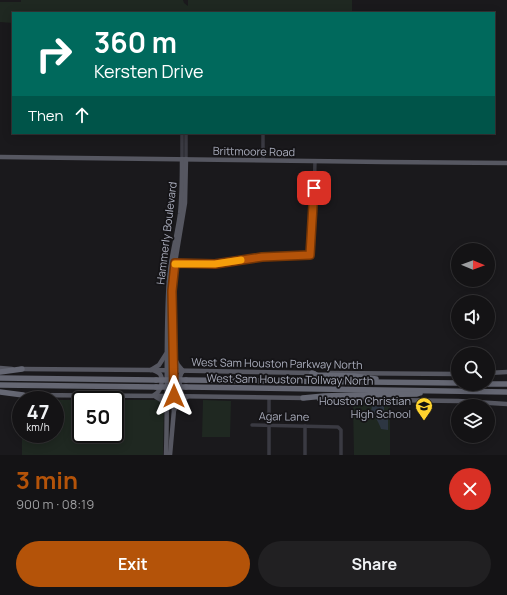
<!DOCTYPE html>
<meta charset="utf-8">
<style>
body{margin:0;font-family:Manrope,sans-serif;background:#212022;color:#f1f3f6;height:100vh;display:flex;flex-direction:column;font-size:15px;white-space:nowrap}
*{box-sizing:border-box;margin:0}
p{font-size:13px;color:#9d9ea0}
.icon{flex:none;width:22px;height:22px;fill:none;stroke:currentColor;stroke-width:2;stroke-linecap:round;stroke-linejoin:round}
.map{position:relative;height:455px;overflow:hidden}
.drawer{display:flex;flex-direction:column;background:#141315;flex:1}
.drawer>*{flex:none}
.hud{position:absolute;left:12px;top:12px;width:483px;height:122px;border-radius:0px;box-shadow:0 2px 10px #0003,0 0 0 1px #333234;background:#00695c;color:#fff;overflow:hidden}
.needle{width:26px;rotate:91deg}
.tools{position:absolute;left:451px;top:243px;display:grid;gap:8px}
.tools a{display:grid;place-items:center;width:44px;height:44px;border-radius:50%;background:#141315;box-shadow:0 2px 10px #0003,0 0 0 1px #333234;font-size:20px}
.speed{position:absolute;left:12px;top:391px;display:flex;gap:8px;font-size:20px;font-weight:700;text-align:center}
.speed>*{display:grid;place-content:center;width:52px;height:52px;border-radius:50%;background:#141315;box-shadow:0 2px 10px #0003,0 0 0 1px #333234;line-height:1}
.speed small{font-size:10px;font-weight:400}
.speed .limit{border:2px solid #111;border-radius:6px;background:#fff;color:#111}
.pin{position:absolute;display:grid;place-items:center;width:34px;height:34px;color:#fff;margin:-17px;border-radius:8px;box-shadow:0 2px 6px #0006}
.me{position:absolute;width:44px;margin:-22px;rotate:0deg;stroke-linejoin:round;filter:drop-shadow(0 0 3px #0008)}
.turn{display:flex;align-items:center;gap:14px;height:84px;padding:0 16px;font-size:18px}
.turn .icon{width:52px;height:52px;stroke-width:2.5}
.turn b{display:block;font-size:28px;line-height:34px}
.then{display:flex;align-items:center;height:38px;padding:0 16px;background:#0003;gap:8px;font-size:15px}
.round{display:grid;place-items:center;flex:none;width:42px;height:42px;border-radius:21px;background:#212022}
.headline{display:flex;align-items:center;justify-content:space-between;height:68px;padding:0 16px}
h1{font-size:24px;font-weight:700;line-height:30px;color:#b45309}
.action{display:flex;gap:8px;margin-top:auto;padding:8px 16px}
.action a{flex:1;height:46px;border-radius:24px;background:#b45309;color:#fff;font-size:16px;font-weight:700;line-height:46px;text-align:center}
.action a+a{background:#212022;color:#f1f3f6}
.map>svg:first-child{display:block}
.green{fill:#1f2821}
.water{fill:#2d3642}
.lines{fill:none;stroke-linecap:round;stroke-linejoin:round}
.minor{stroke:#3a3a42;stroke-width:3.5}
.major{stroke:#565761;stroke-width:4.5}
.highway{stroke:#656773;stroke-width:5.5}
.highway-bridge{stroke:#656773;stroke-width:5.5}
.route-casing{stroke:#753606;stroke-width:10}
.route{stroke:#b45309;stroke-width:7}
.slow{stroke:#f59e0b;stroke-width:7}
.labels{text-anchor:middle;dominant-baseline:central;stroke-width:3.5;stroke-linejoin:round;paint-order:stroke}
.street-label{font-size:11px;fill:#abaebd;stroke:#151417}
.poi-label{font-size:11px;fill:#abaebd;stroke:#151417;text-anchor:end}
</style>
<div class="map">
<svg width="507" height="455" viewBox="0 0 507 455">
<rect width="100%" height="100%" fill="#1a191c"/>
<g class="green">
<polygon points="21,0 183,0 184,3 188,6 188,0 352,0 352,13 13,13 13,23 0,22 0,2 21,2"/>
<polygon points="23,400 98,400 81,400 81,434 115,434 115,400 160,400 164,405 163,455 22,455 22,434 55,434 55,400"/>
<polygon points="203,400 231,401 230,437 202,437"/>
<polygon points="357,400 390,400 390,455 354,455 353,404 357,403"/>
</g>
<path class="water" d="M372 406H384V415H388V430L381 429C380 425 374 414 371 411Z"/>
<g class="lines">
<g class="minor">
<polyline points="182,133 182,159"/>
<polyline points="186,133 186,159"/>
<polyline points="263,133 263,160"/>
<polyline points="173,263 215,264 262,257 310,255 314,199 315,161"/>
<polyline points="252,425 338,427 341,430 341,455"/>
<polyline points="269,455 269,399"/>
<polyline points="305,455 305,426"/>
</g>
<g class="major">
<polyline points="0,157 384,162 507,163"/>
<polyline points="174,357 178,365 183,371"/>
<polyline points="0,368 12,369"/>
<polyline points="20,369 151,370 314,373"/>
<polyline points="151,370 159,365 166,354"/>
<path d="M153 370C155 371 158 372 160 374 164 380 161 392 154 395"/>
<polyline points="328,373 458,374"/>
<polyline points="488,373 507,372"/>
<polyline points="21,395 167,396 305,398"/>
<path d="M183 396C179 390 178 376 183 371"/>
<polyline points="156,397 163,401 166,409"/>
<polyline points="319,399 458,401 507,404"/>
<polyline points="174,410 180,402 187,397"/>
<path d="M166 455C168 396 165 337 169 278 171 256 177 236 180 214 182 196 182 178 182 159"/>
<polyline points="170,455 174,410 172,291 175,263 185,203 186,159"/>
</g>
<g class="highway">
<polyline points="0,372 22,369"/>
<polyline points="312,373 317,375 354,376 376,379"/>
<polyline points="0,378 156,380"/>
<polyline points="186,380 458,383"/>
<polyline points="488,384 507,384"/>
<polyline points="0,385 156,387"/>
<polyline points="186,387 507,392"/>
<polyline points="0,392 23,395"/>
<polyline points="303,398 324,396 355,395 417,394 420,393"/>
</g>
<g class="highway-bridge">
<polyline points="156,380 186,380"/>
<polyline points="156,387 186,387"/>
</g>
</g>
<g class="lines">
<g class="route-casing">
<polyline id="route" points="174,396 172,291 175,263 215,264 262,257 310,255 314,188"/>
</g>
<use href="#route" class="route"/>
<polyline class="slow" points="175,264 215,264 241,260"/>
</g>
<defs>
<g id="school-pin" transform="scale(0.9)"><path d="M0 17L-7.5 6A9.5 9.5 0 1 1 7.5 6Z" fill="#ffd42e" stroke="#151417"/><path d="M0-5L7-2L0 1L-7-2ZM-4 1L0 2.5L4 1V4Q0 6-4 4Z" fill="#111"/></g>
</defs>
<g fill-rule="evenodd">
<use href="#school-pin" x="424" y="406"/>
</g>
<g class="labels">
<g class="street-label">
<text transform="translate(254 151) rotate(1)">Brittmoore Road</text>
<text transform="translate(166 233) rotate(-83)">Hammerly Boulevard</text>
<text transform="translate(277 363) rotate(1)">West Sam Houston Parkway North</text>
<text transform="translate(290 379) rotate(1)">West Sam Houston Tollway North</text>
<text transform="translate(284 416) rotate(1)">Agar Lane</text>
</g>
<g class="poi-label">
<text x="411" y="400">Houston Christian<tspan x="411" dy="13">High School</tspan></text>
</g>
</g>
</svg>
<div class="tools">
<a><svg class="needle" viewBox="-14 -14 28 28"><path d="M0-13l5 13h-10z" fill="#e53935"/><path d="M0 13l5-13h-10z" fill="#9d9ea0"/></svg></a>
<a><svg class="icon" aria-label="sound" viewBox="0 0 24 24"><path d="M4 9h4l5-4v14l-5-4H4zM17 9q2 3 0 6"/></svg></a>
<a><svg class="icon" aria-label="search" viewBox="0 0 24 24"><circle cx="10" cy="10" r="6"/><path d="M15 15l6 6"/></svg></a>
<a><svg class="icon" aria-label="layers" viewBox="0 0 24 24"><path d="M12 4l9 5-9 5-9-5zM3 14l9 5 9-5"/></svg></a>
</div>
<div class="speed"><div>47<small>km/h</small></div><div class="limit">50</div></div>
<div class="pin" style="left:314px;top:188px;background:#d93025"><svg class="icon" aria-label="arrive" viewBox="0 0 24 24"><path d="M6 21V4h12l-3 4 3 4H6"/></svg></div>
<svg class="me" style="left:174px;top:396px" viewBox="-20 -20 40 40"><path d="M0-17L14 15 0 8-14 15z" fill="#b45309" stroke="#fff" stroke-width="4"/></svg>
<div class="hud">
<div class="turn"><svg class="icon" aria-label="right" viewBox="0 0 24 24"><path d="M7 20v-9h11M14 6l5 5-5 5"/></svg><div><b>360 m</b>Kersten Drive</div></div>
<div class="then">Then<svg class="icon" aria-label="ahead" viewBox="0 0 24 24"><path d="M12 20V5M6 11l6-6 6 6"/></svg></div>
</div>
</div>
<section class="drawer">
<div class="headline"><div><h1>3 min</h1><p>900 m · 08:19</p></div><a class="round" style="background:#d93025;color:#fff"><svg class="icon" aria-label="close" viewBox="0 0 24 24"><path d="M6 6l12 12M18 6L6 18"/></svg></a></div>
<div class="action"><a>Exit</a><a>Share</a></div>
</section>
